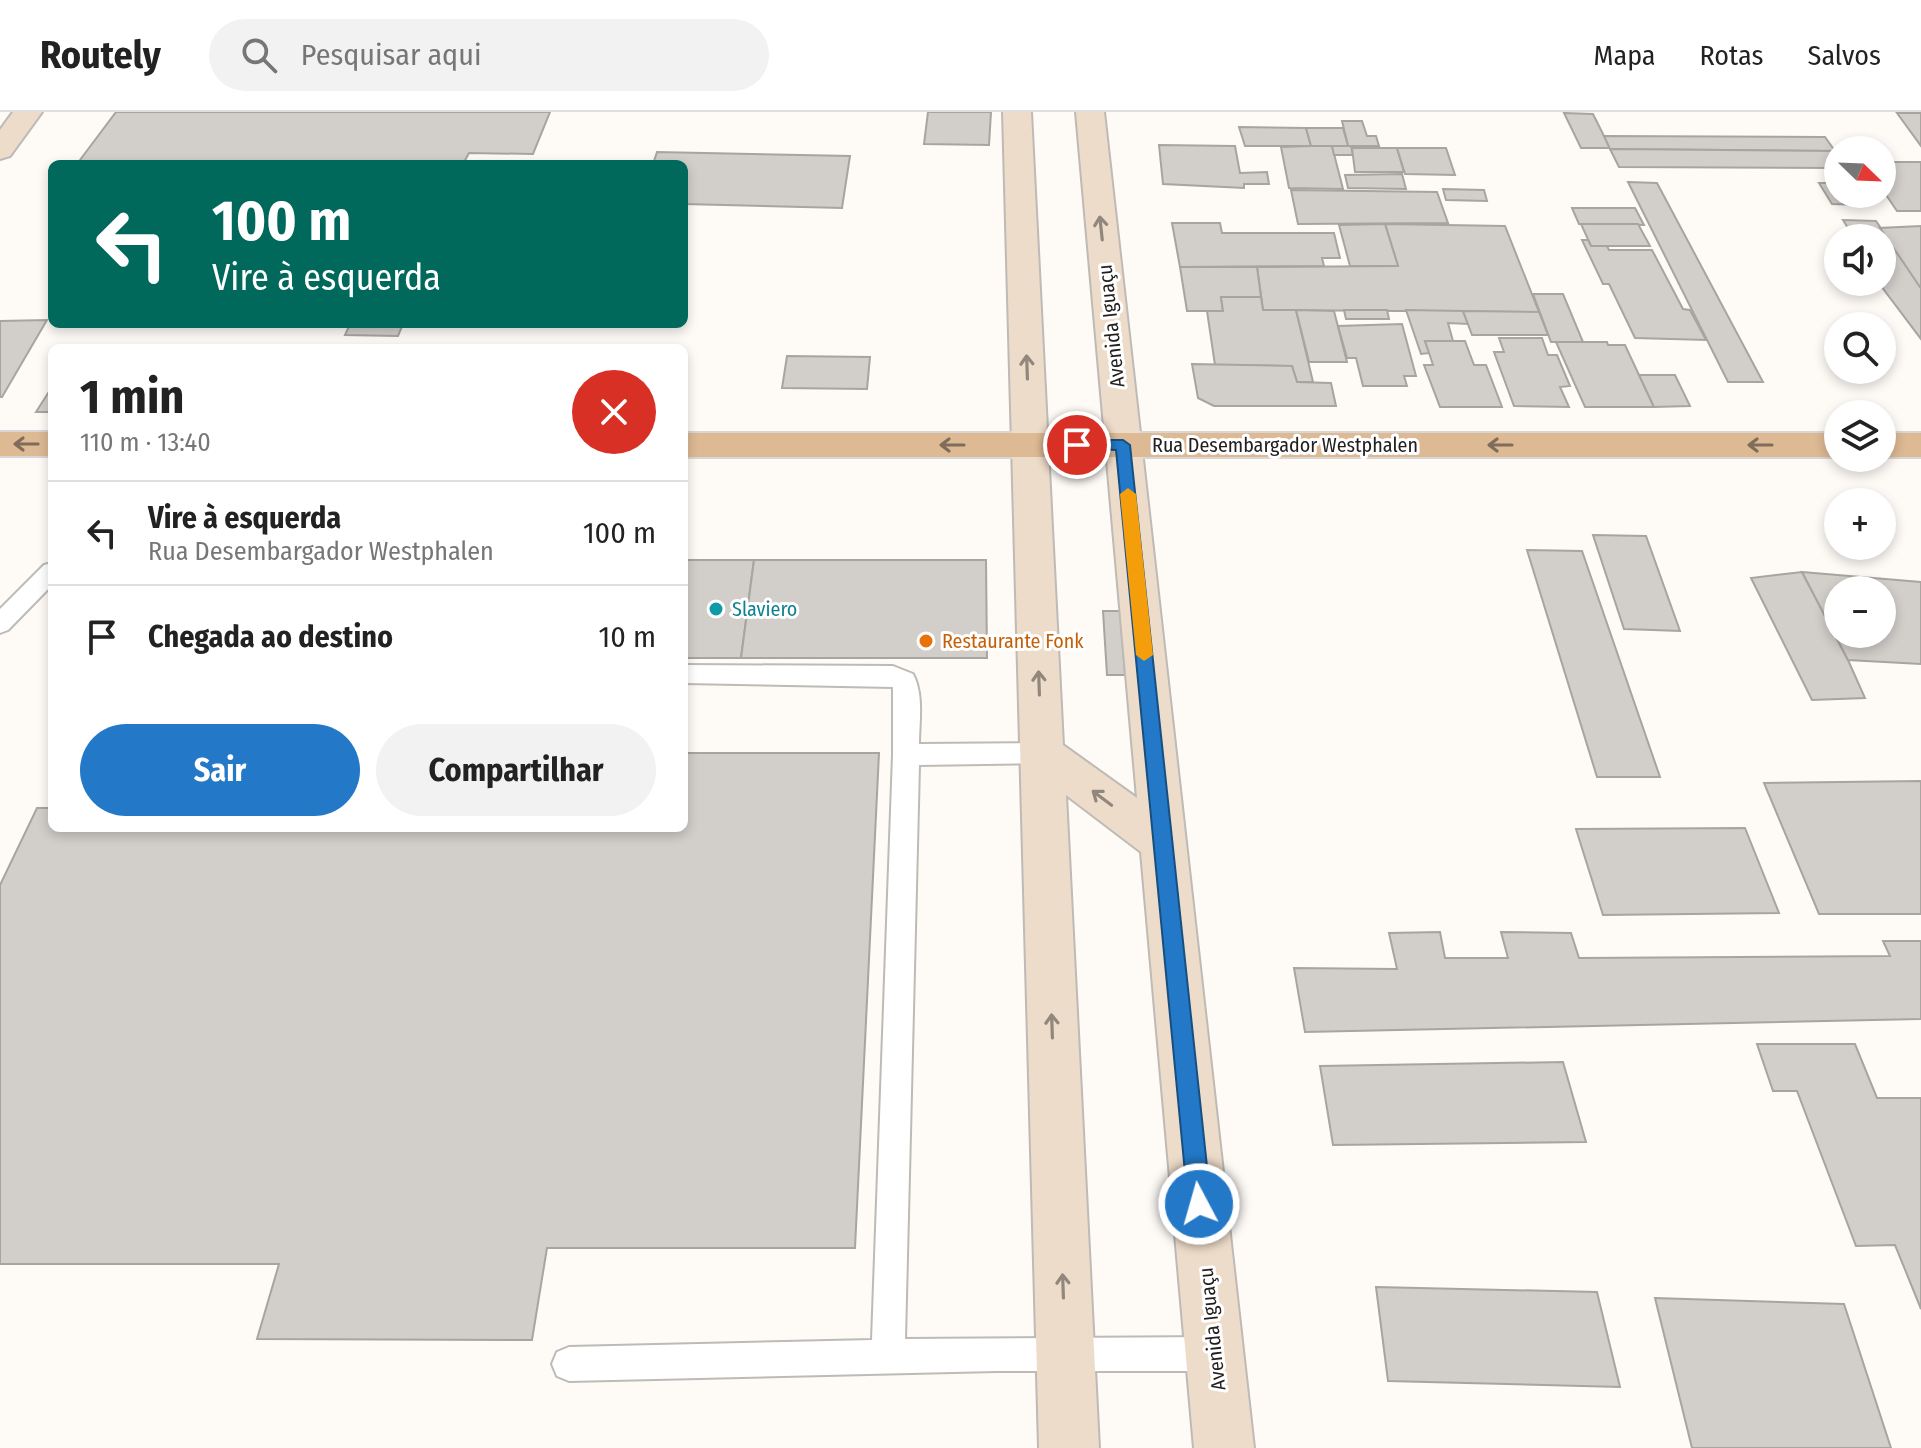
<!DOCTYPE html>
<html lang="pt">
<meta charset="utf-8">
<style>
body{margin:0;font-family:"Fira Sans Condensed",sans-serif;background:#f2f2f2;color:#222;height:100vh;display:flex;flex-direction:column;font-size:30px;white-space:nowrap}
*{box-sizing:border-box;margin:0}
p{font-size:26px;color:#767676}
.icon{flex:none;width:44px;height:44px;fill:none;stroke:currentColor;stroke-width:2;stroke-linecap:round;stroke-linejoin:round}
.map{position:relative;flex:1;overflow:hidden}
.side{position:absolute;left:48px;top:232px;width:640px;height:488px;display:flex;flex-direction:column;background:#fff;border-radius:12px;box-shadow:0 4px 12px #0003}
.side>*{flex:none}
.hud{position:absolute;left:48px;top:48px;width:640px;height:168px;border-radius:12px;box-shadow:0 4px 12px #0003;background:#00695c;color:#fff;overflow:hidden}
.needle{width:52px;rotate:113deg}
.buttons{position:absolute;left:1824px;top:24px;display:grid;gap:16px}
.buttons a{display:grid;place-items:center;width:72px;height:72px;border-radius:50%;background:#fff;box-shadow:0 4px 12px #0003;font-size:40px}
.pin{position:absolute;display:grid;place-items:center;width:68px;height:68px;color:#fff;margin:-34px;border:4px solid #fff;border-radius:50%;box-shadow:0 2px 8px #0007}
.me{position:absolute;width:88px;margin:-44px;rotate:354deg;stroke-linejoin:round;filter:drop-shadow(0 0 6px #0008)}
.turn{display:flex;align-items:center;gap:28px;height:168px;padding:0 32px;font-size:36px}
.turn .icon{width:104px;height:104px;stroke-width:2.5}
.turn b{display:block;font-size:56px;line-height:68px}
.round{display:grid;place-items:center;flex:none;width:84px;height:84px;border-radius:42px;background:#f2f2f2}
.summary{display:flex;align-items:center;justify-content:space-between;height:136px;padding:0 32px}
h1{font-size:48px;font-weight:700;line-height:60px}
.action{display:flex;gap:16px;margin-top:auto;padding:16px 32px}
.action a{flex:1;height:92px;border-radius:48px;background:#2379c7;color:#fff;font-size:32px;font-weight:700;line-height:92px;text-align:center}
.action a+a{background:#f2f2f2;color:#222}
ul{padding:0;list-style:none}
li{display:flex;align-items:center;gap:24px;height:104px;padding:0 32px;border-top:2px solid #e0e0e0}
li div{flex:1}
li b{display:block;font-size:30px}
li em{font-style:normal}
header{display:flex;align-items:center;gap:48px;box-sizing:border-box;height:112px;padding:0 40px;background:#fff;border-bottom:2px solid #e0e0e0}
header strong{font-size:38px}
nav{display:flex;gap:44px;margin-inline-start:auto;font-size:28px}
.search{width:560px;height:72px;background:#f2f2f2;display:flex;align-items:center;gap:20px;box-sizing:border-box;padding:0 28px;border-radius:44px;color:#767676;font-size:30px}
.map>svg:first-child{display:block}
.building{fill:#d2cec9;stroke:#a8a4a0;stroke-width:2;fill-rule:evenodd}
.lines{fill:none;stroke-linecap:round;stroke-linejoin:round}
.service-casing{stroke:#bebab6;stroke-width:4}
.secondary-casing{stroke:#bebab6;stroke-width:4}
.primary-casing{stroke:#d7d7d7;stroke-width:4}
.service{fill:#fff;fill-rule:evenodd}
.secondary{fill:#eedcca;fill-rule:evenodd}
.primary{fill:#ddb994;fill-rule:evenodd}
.oneway{stroke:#92877d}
.oneway2{stroke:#806c5a}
.route{fill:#2379c7;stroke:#174f81;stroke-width:2}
.slow{fill:#f59e0b}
.culture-dot{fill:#0f9aa8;stroke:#fff;stroke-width:3}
.food-dot{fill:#e8710a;stroke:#fff;stroke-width:3}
.labels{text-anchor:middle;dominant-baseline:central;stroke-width:6;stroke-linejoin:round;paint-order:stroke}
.street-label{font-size:20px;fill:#22201f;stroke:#fff}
.culture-label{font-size:20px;fill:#0d838f;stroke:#fff;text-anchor:start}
.food-label{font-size:20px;fill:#c56008;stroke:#fff;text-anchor:start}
</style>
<header>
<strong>Routely</strong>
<div class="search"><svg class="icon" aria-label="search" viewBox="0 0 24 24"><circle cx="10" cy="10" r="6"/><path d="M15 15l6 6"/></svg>Pesquisar aqui</div>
<nav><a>Mapa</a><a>Rotas</a><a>Salvos</a></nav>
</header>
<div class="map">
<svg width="1921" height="1336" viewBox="0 0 1921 1336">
<rect width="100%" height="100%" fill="#fefbf7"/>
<g class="building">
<polygon points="116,0 550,0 533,42 469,41 463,52 77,52"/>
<polygon points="928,0 991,0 989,33 924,32"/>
<polygon points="1564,1 1593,2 1610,36 1581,36"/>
<polygon points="1897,1 1921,1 1921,34"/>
<polygon points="1342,9 1362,9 1367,24 1376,24 1379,34 1348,34"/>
<polygon points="1239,15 1306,16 1311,34 1245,34"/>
<polygon points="1306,16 1343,16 1348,34 1311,34"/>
<polygon points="1604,24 1825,25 1835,39 1610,37"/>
<polygon points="1159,33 1235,34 1240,61 1267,60 1269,72 1244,72 1244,76 1163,72"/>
<polygon points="1311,34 1332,34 1343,77 1289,76 1281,35"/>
<polygon points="1332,34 1351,34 1353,43 1334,43"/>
<polygon points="1352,36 1397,36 1404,60 1355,60"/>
<polygon points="1397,36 1446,36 1455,63 1405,62"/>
<polygon points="1610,37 1833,39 1838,48 1838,56 1619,55"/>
<polygon points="657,40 850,44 842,96 684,92 684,52 653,52"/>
<polygon points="1882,50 1921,50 1921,99 1897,99 1882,77"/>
<polygon points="1402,62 1406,77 1348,76 1345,63"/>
<polygon points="1628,70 1657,71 1763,270 1728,270"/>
<polygon points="1819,71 1838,71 1838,82 1858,82 1864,93 1832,92"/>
<polygon points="1443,77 1484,78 1487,89 1446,88"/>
<polygon points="1291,78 1437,80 1448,111 1298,112"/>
<polygon points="1572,96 1635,96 1644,113 1579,112"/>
<polygon points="1843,108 1876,109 1921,176 1921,227 1878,170 1882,170 1882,126 1854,126"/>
<polygon points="1172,111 1220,111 1222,121 1334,121 1340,146 1322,146 1324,154 1180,155"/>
<polygon points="1385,112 1505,114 1539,200 1263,198 1257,155 1398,154"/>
<polygon points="1385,112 1398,154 1350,154 1339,113"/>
<polygon points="1581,112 1638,112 1650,134 1591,134"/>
<polygon points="1921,114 1921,175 1920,175 1880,116"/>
<polygon points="1582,128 1588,128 1591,134 1607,134 1609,138 1652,138 1683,197 1690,198 1706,228 1635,226 1609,172 1603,172"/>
<polygon points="1180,155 1257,155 1261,185 1221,185 1223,199 1187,199"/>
<polygon points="1533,182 1563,182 1583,230 1551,230"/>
<polygon points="1221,185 1261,185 1263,198 1296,198 1313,270 1297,270 1292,254 1215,253 1207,199 1223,199"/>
<polygon points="1296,198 1334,199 1347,250 1309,250"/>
<polygon points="1344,198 1387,198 1389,207 1346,207"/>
<polygon points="1406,198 1463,199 1468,212 1448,211 1453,229 1425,229 1430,241 1421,242"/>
<polygon points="1463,199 1539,200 1548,223 1472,223"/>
<polygon points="47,208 2,285 0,285 0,209"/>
<polygon points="350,212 403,212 398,224 345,223"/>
<polygon points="1402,212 1416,264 1404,264 1407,274 1363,274 1356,246 1347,246 1338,214"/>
<polygon points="1499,226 1542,226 1548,243 1557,243 1570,274 1560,275 1569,295 1514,294 1494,240 1504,240"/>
<polygon points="1425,229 1465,229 1474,253 1486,253 1502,295 1440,295 1424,253 1433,253"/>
<polygon points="1556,230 1607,230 1608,233 1625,233 1654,295 1585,295"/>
<polygon points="787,244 870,245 867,277 782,276"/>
<polygon points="1192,252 1292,254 1297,270 1331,271 1336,294 1214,294 1198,286"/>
<polygon points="1639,263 1675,263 1690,294 1654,295"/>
<polygon points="52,275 52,300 36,300"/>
<polygon points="1593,423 1646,424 1680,519 1624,517"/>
<polygon points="1527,438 1582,439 1660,665 1597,665"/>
<polygon points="684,448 754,448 741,546 684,546"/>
<polygon points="754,448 986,448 987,546 741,546"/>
<polygon points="1802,460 1848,548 1865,586 1812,588 1751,466"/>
<path d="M1802 460 1921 470V552L1848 548ZM1838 478H1882V522H1838Z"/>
<polygon points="1103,499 1120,499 1125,563 1107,563"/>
<polygon points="684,641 879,641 855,1136 547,1136 532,1228 257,1227 279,1152 0,1152 0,773 37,696 52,696 52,716 684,716"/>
<polygon points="1921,669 1921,802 1819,802 1764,671"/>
<polygon points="1745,716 1779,801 1603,803 1576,717"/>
<polygon points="1440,820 1445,846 1508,846 1501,820 1571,821 1579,846 1890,844 1883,829 1921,829 1921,907 1305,920 1294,856 1397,857 1389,821"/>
<polygon points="1757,932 1855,932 1877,986 1921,986 1921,1197 1895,1133 1856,1134 1797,979 1773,979"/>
<polygon points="1563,950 1586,1030 1333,1033 1320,954"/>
<polygon points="1376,1175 1597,1180 1620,1275 1388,1269"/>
<polygon points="1655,1186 1844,1192 1891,1336 1692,1336"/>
</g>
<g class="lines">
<g class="service-casing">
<g id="service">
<polygon points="52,451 52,473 8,518 0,521 0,497 44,453"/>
<path d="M684 553 893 554 913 562C924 583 919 610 919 632L1042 631 1051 634 1055 641 1051 648 1042 651 919 653 905 1227 1215 1225 1227 1230 1232 1242 1227 1254 1215 1259H996L569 1269 557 1264 552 1252 557 1240 569 1235 872 1228 893 643V575L684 571Z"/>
</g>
</g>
<g class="secondary-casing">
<g id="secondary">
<polygon points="13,0 42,0 10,44 0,47 0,18"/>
<polygon points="1003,0 1031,0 1063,633 1137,686 1076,0 1104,0 1254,1336 1194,1336 1141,740 1066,683 1099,1336 1039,1336"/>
</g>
</g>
<g class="primary-casing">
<g id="primary">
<rect x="0" y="320" width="52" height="24"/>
<rect x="684" y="321" width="1154" height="24"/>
<rect x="1882" y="321" width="39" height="24"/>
</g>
</g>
<use href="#service" class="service"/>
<use href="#secondary" class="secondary"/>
<use href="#primary" class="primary"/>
</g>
<defs><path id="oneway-shaft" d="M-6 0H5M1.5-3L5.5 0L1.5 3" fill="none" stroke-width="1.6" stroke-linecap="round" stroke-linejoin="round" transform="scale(2)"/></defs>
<g class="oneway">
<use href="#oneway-shaft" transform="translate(1101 116) rotate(-96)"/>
<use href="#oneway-shaft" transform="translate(1027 255) rotate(-92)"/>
<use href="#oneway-shaft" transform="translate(1039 571) rotate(-92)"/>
<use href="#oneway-shaft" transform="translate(1102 686) rotate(-143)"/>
<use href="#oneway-shaft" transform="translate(1052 914) rotate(-92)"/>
<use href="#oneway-shaft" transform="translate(1063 1174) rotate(-92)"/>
</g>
<g class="oneway2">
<use href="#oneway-shaft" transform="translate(26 332) rotate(-180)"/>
<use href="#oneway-shaft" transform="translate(952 333) rotate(-180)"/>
<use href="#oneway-shaft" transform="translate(1500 333) rotate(-180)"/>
<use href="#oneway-shaft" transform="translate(1760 333) rotate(-180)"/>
</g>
<polygon class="route" points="1077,328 1123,328 1130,333 1211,1092 1207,1099 1199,1103 1192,1099 1188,1092 1116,338 1072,336 1070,333"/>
<polygon class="slow" points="1128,376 1136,382 1153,543 1144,549 1136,543 1120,382"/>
<circle class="culture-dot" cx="716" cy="497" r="8"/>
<circle class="food-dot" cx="926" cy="529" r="8"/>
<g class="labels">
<g class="street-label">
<text transform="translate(1111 214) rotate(-96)">Avenida Iguaçu</text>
<text x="1285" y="333">Rua Desembargador Westphalen</text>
<text transform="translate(1212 1217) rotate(-96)">Avenida Iguaçu</text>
</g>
<g class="culture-label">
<text x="732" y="497">Slaviero</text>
</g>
<g class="food-label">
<text x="942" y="529">Restaurante Fonk</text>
</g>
</g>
</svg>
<div class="buttons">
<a><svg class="needle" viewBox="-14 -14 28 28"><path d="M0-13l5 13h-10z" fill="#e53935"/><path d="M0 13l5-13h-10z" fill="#767676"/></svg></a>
<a><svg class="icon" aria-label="sound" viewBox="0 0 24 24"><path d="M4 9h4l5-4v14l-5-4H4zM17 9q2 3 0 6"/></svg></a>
<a><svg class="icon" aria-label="search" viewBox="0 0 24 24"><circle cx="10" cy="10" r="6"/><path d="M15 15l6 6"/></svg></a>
<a><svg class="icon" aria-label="layers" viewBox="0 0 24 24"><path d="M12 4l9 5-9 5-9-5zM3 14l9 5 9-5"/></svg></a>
<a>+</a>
<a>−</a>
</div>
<div class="pin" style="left:1077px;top:333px;background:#d93025"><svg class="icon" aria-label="arrive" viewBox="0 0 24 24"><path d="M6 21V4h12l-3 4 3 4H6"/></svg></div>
<svg class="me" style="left:1199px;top:1092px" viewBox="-20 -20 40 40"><circle r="17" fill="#2379c7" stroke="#fff" stroke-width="3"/><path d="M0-11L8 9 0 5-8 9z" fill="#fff"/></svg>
<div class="hud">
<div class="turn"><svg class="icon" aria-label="left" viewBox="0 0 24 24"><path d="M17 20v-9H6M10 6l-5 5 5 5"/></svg><div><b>100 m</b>Vire à esquerda</div></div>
</div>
<section class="side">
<div class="summary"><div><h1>1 min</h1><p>110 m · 13:40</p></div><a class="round" style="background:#d93025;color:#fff"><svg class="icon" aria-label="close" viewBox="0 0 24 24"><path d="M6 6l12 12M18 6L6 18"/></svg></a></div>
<ul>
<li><svg class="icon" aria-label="left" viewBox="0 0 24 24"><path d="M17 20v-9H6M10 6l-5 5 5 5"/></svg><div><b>Vire à esquerda</b><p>Rua Desembargador Westphalen</p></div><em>100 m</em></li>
<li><svg class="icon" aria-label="arrive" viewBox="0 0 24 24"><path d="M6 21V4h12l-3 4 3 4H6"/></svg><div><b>Chegada ao destino</b></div><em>10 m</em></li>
</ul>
<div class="action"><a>Sair</a><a>Compartilhar</a></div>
</section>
</div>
